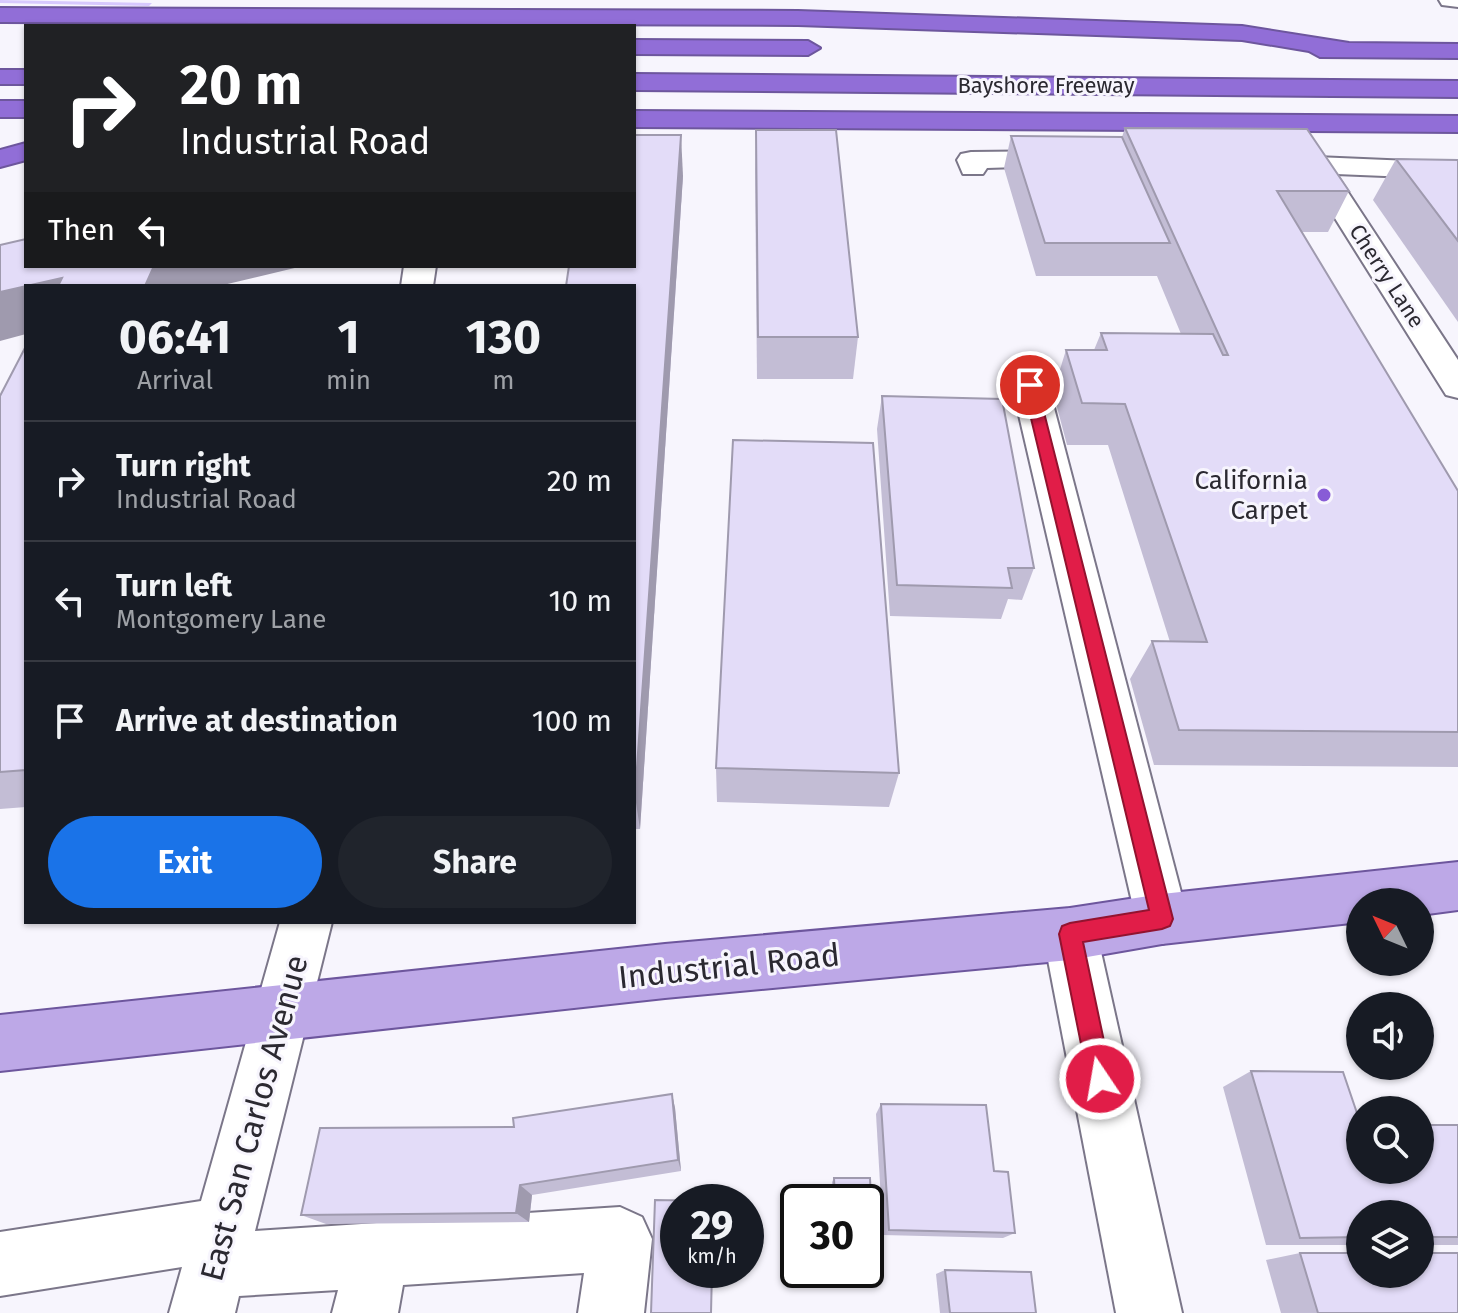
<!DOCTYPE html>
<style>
body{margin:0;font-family:"Fira Sans",sans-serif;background:#20242c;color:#f1f3f6;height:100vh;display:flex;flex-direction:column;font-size:30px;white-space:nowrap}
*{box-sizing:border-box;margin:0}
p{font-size:26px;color:#9ea1a6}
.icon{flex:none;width:44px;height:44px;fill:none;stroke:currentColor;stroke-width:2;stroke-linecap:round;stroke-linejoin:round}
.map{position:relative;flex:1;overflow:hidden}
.panel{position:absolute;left:24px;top:284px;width:612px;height:640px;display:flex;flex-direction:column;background:#171b24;border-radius:0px;box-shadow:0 2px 6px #0004}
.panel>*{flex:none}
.hud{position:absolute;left:24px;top:24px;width:612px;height:244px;border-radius:0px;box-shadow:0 2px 6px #0004;background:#202124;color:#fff;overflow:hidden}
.needle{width:52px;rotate:313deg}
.buttons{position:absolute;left:1346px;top:888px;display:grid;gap:16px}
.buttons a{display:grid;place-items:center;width:88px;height:88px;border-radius:50%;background:#171b24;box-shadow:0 2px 6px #0004;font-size:40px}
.speed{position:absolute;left:660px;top:1184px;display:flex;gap:16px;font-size:40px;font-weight:700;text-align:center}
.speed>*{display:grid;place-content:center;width:104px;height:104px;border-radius:50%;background:#171b24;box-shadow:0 2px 6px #0004;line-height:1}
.speed small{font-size:20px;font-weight:400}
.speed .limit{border:4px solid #111;border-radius:12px;background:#fff;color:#111}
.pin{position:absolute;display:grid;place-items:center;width:68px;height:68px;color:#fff;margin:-34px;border:4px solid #fff;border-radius:50%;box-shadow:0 2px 8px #0007}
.me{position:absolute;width:88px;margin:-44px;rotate:348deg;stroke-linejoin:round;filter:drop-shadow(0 0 6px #0008)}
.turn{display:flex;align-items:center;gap:28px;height:168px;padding:0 24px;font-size:36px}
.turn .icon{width:104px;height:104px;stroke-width:2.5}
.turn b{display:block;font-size:56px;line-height:68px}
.then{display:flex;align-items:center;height:76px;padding:0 24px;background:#0003;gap:16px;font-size:30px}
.eta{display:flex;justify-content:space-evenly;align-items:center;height:136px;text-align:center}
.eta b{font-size:48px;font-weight:700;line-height:56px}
.primary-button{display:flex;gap:16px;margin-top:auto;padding:16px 24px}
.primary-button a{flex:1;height:92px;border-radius:48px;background:#1a73e8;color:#fff;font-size:32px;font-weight:700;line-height:92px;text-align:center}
.primary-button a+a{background:#20242c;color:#f1f3f6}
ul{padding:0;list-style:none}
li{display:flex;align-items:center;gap:24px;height:120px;padding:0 24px;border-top:2px solid #363941}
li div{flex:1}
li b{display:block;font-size:30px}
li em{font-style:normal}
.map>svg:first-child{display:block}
.green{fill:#d7c9fd}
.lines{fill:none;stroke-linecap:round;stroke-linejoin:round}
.minor-casing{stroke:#7b7689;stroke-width:4}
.major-casing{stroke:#6d569d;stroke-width:4}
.highway-casing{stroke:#6d569d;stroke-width:4}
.minor{fill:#fff;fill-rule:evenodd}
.major{fill:#bda8e7;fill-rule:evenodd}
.highway{fill:#916ed7;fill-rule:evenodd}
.wall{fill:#c3bdd5}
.shaded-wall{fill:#9f9aae}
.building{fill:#e3dcf8;stroke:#9f9aae;stroke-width:2}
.route{fill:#e11d48;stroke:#92132f;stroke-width:2}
.poi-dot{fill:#885cd6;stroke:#f7f5fd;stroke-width:3}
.labels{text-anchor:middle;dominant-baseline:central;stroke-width:6;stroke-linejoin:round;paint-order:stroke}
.far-street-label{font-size:22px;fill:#2b2931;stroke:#f7f5fd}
.poi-label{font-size:26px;fill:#2b2931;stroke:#f7f5fd;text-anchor:end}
.near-street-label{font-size:32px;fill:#2b2931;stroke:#f7f5fd}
</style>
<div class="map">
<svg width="1458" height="1313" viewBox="0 0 1458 1313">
<rect width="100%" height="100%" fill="#f7f5fd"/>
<polygon class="green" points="0,0 152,3 149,6 0,3"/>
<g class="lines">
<g class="minor-casing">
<g id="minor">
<polygon points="1439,0 1458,0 1458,7 1442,5"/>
<polygon points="1064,151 1074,153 1078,159 1074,165 987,168 983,174 963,174 957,160 961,154 971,152"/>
<polygon points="1273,151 1316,157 1458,163 1458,179 1336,174 1458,360 1458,398 1446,395 1306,172 1263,165 1259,159 1263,153"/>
<polygon points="404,266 436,266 433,286 401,286"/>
<polygon points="1030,374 1042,377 1048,385 1188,919 1181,937 1162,944 1143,937 1136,919 1012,385 1018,377"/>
<polygon points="1070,908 1089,916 1097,934 1182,1313 1116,1313 1043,934 1051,916"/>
<polygon points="280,922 332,922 255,1231 620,1207 642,1217 652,1239 644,1313 578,1313 584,1273 403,1285 398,1313 332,1313 338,1290 239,1296 235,1313 169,1313 182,1267 0,1296 0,1232 201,1201"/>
</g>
</g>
<g class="major-casing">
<polygon id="major" points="1458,862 1458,910 1420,915 1420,902 1360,902 1360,922 1162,944 1070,960 665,998 0,1071 0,1015 665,944 1070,908 1162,894"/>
</g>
<g class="highway-casing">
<g id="highway">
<polygon points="0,8 798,11 1242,26 1349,43 1458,44 1458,58 1320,57 1309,51 1242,40 798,25 0,22"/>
<polygon points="634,40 808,41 820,48 808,55 634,54"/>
<rect x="0" y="70" width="26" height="14"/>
<polygon points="634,74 1458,81 1458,97 634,90"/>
<rect x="0" y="101" width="26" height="16"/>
<polygon points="634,111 1458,116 1458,132 634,127"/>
<polygon points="26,143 26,160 0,167 0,150"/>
</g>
</g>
<use href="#minor" class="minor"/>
<use href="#major" class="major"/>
<use href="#highway" class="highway"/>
</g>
<g class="wall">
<polygon points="1125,128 1349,191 1328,232 1302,232 1458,491 1458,767 1154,765 1130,679 1152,641 1170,642 1108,445 1067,445 1053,392 1066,350 1094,350 1101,333 1181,334 1157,276 1036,276 1004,168 1011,136 1122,137"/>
<polygon points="756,130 858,337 853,379 757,379 755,170"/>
<polygon points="1396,159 1458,160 1458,322 1373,200"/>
<polygon points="683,176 640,829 634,829 634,286"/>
<polygon points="26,346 26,807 0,809 0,396"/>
<polygon points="882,396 1034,568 1022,600 1008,599 1001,619 890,616 877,429"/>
<polygon points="716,768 899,773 889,807 717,802"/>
<polygon points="1251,1071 1360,1170 1458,1125 1458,1245 1420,1245 1420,1214 1360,1214 1360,1245 1266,1245 1223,1087"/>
<polygon points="672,1094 675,1108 681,1171 532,1195 529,1222 326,1224 301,1215 514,1127"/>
<polygon points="881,1104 994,1171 1015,1233 1003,1238 883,1235 876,1114"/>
<polygon points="834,1178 870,1178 873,1243 870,1246 866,1246 866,1202 833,1202 832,1182"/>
<polygon points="1300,1253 1458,1313 1281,1313 1266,1260"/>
<polygon points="945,1270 1036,1313 940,1313 936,1274"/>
</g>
<g class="shaded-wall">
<polygon points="681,135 683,176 640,829 635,796"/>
<polygon points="154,266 303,266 219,286 145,286"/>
<polygon points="62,278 67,286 27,286"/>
<polygon points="26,286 26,334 0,341 0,292"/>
<polygon points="672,1094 675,1108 681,1171 678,1160"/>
<polygon points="520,1185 532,1195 529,1222 516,1213"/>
</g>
<g class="building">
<polygon points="1125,128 1307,129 1349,191 1277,191 1458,491 1458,732 1179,730 1152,641 1207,642 1125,404 1082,403 1066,350 1107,350 1101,333 1213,334 1223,355 1228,355"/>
<polygon points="756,130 836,130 858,337 758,337"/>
<polygon points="634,135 681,135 635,796 634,286 566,286 569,266 634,266"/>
<polygon points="1011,136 1122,137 1170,243 1045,243"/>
<polygon points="1396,159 1458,160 1458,241"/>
<polygon points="26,239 26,266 154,266 145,286 58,286 62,278 0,292 0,245"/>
<polygon points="26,346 26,770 0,772 0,396"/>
<polygon points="882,396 1002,399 1034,568 1008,568 1012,588 897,585"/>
<polygon points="733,440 873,443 899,773 716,768"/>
<polygon points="1251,1071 1343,1072 1360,1122 1360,1170 1420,1170 1420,1125 1458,1125 1458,1237 1420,1237 1420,1214 1360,1214 1360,1237 1300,1238"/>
<polygon points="672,1094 678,1160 520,1185 516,1213 301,1215 320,1128 514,1127 513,1118"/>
<polygon points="881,1104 986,1105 994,1171 1008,1172 1015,1233 889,1230"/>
<polygon points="834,1178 870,1178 873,1243 866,1243 866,1202 835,1202"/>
<polygon points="655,1200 713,1201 713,1202 678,1202 678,1270 712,1270 711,1313 651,1313"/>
<polygon points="1300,1253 1360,1253 1360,1274 1420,1274 1420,1253 1458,1253 1458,1313 1318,1313"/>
<polygon points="945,1270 1031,1272 1036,1313 950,1313"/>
</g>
<polygon class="route" points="1030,380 1037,385 1173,919 1170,926 1162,929 1083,942 1112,1079 1109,1088 1100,1091 1092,1088 1088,1079 1059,934 1062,926 1070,923 1149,910 1023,385"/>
<circle class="poi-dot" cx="1324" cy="495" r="8"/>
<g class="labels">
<g class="far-street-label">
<text x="1046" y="85">Bayshore Freeway</text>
<text transform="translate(1387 276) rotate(57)">Cherry Lane</text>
</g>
<g class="poi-label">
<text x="1308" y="480">California<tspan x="1308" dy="30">Carpet</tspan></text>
</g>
<g class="near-street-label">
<text transform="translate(729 966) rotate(-6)">Industrial Road</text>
<text transform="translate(254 1118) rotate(-75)">East San Carlos Avenue</text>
</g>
</g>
</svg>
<div class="buttons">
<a><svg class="needle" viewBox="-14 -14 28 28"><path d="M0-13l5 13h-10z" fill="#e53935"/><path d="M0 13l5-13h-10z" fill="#9ea1a6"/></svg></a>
<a><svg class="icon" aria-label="sound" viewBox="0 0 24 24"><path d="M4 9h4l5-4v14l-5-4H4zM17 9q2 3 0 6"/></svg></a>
<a><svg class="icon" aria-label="search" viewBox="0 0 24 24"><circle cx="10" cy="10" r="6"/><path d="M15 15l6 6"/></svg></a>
<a><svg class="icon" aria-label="layers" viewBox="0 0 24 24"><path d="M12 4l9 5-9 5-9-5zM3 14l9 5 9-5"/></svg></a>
</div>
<div class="speed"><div>29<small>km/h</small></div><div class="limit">30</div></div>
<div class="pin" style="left:1030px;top:385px;background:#d93025"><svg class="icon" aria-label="arrive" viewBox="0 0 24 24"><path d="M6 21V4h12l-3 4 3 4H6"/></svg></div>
<svg class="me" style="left:1100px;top:1079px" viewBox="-20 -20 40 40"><circle r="17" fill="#e11d48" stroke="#fff" stroke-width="3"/><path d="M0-11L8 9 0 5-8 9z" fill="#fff"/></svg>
<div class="hud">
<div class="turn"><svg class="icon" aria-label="right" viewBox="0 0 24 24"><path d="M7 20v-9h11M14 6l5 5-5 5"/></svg><div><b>20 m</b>Industrial Road</div></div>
<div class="then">Then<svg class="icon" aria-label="left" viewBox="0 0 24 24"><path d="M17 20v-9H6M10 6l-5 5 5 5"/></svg></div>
</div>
<section class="panel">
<div class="eta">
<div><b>06:41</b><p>Arrival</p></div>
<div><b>1</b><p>min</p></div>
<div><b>130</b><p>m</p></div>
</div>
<ul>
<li><svg class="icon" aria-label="right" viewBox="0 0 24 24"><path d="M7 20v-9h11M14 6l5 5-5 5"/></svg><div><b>Turn right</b><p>Industrial Road</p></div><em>20 m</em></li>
<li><svg class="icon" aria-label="left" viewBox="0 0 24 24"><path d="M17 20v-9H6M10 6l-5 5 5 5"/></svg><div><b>Turn left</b><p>Montgomery Lane</p></div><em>10 m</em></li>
<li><svg class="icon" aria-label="arrive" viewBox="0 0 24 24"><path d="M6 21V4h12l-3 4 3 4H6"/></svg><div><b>Arrive at destination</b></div><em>100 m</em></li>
</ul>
<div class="primary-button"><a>Exit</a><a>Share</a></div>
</section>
</div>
